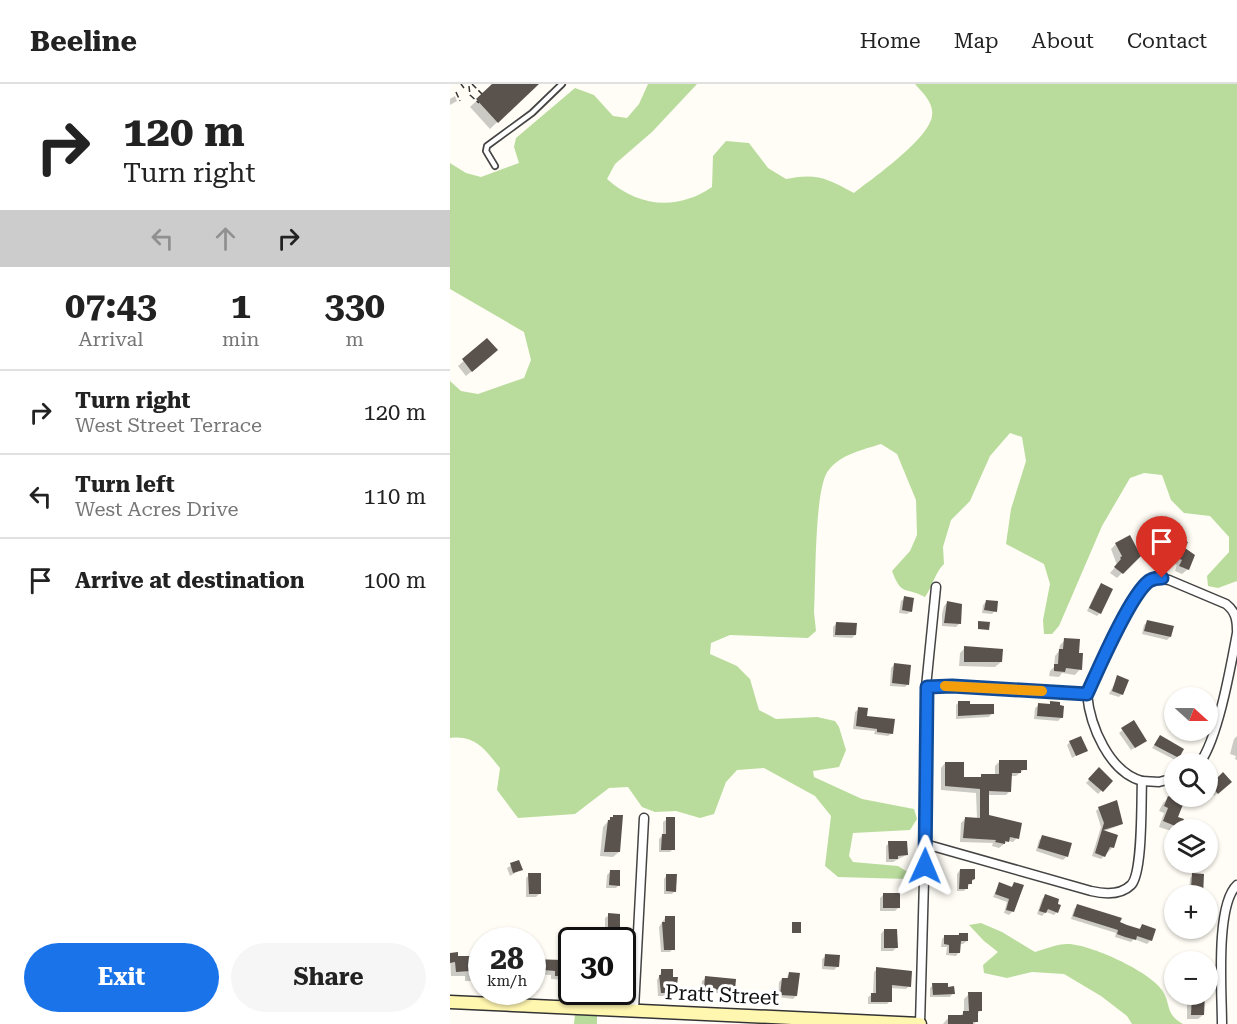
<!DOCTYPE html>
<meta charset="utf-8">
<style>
body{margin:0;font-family:"Roboto Serif",serif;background:#f6f6f6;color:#222;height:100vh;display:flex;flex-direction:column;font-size:22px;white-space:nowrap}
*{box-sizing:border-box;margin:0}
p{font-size:20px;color:#767676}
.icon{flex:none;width:33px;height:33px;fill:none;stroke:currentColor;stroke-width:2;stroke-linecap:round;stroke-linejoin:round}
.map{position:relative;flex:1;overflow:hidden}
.details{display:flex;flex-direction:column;background:#fff;width:450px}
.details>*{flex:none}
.guide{background:#fff;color:#222;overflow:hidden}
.needle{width:39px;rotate:111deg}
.controls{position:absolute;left:714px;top:603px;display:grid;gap:12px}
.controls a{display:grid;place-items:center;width:54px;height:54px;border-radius:50%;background:#fff;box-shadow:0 2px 4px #0004;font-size:30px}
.speed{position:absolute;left:18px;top:843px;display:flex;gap:12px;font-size:30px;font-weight:700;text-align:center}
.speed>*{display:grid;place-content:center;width:78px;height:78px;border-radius:50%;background:#fff;box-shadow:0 2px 4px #0004;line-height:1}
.speed small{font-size:15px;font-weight:400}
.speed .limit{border:3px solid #111;border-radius:9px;background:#fff;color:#111}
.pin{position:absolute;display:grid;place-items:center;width:51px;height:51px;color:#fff;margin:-62px -26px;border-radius:50% 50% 50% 0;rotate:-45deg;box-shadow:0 0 6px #0007}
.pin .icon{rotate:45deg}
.me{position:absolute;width:66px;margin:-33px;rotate:1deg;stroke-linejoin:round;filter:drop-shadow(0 0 4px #0008)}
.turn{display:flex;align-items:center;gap:21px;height:126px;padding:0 24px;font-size:27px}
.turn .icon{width:78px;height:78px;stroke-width:2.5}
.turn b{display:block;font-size:42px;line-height:51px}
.lanes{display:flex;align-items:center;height:57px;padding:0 24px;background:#0003;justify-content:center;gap:30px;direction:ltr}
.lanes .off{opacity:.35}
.eta{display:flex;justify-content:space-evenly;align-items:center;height:102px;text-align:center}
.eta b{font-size:36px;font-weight:700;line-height:42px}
.primary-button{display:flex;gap:12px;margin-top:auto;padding:12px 24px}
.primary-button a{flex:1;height:69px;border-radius:36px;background:#1a73e8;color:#fff;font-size:24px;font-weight:700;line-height:69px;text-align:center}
.primary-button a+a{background:#f6f6f6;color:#222}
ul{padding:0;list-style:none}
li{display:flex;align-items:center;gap:18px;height:84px;padding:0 24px;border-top:2px solid #e0e0e0}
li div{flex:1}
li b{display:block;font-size:22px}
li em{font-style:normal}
header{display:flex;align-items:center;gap:36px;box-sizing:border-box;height:84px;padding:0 30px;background:#fff;border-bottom:2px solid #e0e0e0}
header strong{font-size:28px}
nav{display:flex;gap:33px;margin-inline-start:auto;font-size:21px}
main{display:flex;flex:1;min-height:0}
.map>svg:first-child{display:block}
.forest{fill:#b9dc9c}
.shadow{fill:#0003}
.building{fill:#5a524d}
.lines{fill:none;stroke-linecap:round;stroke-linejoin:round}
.lane-casing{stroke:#444;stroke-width:8}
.street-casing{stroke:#444;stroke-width:11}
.secondary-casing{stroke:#333;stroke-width:15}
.path{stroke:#333;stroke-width:1.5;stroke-dasharray:6 3;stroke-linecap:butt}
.lane{stroke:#fff;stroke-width:4.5}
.street{stroke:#fff;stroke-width:8}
.secondary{stroke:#fff6b0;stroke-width:12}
.route-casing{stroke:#114b97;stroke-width:15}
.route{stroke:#1a73e8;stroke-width:10}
.slow{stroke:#f59e0b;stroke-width:10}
.labels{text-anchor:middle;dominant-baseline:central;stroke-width:6;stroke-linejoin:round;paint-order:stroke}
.street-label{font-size:21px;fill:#111;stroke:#fff}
</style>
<header>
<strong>Beeline</strong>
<nav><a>Home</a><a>Map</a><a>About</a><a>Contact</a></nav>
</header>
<main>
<section class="details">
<div class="guide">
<div class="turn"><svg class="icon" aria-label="right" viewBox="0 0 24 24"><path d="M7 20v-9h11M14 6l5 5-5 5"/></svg><div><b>120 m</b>Turn right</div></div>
<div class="lanes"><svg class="icon off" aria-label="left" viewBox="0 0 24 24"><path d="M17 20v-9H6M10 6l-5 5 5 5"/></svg><svg class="icon off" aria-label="ahead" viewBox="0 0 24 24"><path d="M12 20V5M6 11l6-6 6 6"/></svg><svg class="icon" aria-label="right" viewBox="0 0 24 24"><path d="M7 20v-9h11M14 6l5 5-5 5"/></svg></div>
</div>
<div class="eta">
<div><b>07:43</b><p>Arrival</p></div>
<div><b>1</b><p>min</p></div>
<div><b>330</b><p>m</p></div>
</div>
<ul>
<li><svg class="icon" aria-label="right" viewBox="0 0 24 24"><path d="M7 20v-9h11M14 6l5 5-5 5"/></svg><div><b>Turn right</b><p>West Street Terrace</p></div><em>120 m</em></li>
<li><svg class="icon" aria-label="left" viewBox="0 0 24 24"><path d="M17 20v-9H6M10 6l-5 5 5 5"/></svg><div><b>Turn left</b><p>West Acres Drive</p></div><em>110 m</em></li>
<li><svg class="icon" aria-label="arrive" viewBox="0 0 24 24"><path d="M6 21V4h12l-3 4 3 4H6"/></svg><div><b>Arrive at destination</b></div><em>100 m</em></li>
</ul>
<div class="primary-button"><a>Exit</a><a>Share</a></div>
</section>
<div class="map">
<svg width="787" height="940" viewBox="0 0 787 940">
<rect width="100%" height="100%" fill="#fffdf5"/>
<g class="forest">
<path d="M198 0H247L202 48 165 80 157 95C188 123 227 127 262 103L263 72 276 57 299 59 318 84 336 95C367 89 376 94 404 109 423 94 479 55 482 32 484 19 473 9 465 0H787V497L768 504 758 502 757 492 779 468V453L760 432 734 429 721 416 712 391 694 389 680 394 652 442 609 542 602 550H594L593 536 600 500 594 480 556 460 561 425 576 377 572 353 560 349 540 372 520 417 501 436 493 463 494 480C484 490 483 502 475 513 454 502 452 513 442 487L460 467 467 451 466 416 447 370 431 360C413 366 390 370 378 387 364 406 366 500 364 528L366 547 358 554 280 551 261 559 260 570 287 582 300 595 309 626 326 635 367 633 385 637 389 643 396 666 389 683 363 687 364 693 412 715 464 725 467 735 460 746 403 749 399 772 403 778 448 782 459 789 457 795 388 793 375 782 381 732 365 712 314 684 287 686 276 698 264 730 250 734 226 727 205 728 192 723 178 703 159 704 125 730 68 734 47 706 50 684C35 666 26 651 0 654V297L11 307 28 310 74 294 81 276 74 248 0 205V79L16 89 31 93 69 79 64 63 66 54 125 4 144 11 163 32 177 34 189 20Z"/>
<path d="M531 839 552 848 585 868C595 865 607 860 617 860 640 860 699 887 712 906 722 921 714 929 733 940H682L677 932 651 912 614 890 582 888 557 894 534 889 533 881 548 868 534 857 519 841Z"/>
<polygon points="125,930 147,932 147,940 124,940"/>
</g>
<g class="shadow">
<polygon points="44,0 87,0 40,45 20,23"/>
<polygon points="5,12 7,17 0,21 0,15"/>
<polygon points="37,256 41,271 16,292 8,282"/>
<polygon points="720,452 738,485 732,490 725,487 727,481 708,473 715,457"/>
<polygon points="666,460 689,472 667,494 660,489 667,481 661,465"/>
<polygon points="648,504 650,529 647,532 637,527"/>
<polygon points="455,514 461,527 457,530 449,529 451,517"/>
<polygon points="498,518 509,540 506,543 492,542 492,530 494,522"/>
<polygon points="536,518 545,527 542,530 532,529 533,521"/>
<polygon points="697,538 720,553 717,556 692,550 694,541"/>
<polygon points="386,540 405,551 402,554 383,553 383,543"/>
<polygon points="615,556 627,570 630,585 625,591 612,589 609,593 599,592 600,587 604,583 605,572 609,567 610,561"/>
<polygon points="515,564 551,578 545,583 509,582 510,569"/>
<polygon points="444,581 458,600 455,603 440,602 441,584"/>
<polygon points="668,593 672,610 669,613 659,610"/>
<polygon points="509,618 518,622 542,629 539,633 506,635 506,621"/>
<polygon points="601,619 612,633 608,637 584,635 585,624 589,621 598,622"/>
<polygon points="409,625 416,633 442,649 438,652 424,650 425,647 403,645 405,628"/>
<polygon points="683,638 691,660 681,666 669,649"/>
<polygon points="787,652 787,676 785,675 786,672 780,670 784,655"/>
<polygon points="710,653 728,673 725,676 702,664"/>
<polygon points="620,658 636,666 622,674 617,661"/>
<polygon points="549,678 575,685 566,692 561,692 560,707 556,711 537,711 537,732 567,754 563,758 558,757 549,764 542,762 543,759 510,758 511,739 516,734 527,735 526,709 491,706 491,684 495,679 513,695 529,695 532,691 545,691 545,682"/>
<polygon points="649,685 661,697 648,710 636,699"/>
<polygon points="773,690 780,698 764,712 758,705"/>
<polygon points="718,714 729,743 724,746 724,748 709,743 714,729 709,727 713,719"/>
<polygon points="649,724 672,739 668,742 652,748 663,763 651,775 642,772 651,743 646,727"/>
<polygon points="161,734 169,768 163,773 150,772 153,743"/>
<polygon points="217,735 223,765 220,768 209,768 209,755 213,751 213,738"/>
<polygon points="593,753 620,760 616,773 613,776 586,767 589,756"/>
<polygon points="439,759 456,771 443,778 436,778 436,762"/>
<polygon points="69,777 72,785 60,792 57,784"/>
<polygon points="510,786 524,795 514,807 507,807 507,790"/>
<polygon points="161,787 169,801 166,804 156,804 157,791"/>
<polygon points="79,791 89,810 86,813 76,813 76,794"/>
<polygon points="217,791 225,807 222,810 214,810 214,795"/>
<polygon points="743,791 752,806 755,806 755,812 742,812 742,808 739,808 740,794"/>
<polygon points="549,800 560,804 564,800 562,828 559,831 554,829 557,818 543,813"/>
<polygon points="433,811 448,824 445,827 430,827 430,814"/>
<polygon points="595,812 607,828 604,831 596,828 592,832 587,830 592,815"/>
<polygon points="627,822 688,846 692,842 701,856 697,860 684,855 681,858 665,853 666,849 621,835 624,825"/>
<polygon points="159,831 168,851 165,855 155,855 155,834"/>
<polygon points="215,834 223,865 220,868 211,868 209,843"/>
<polygon points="434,846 446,864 443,867 431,867 431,850"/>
<polygon points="509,850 517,857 513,860 509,860 509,868 506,872 496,871 497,863 491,863 492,855 495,852 507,853"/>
<polygon points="114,865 122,865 122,892 115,896 101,895 101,891 82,890 82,876 109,878 109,870"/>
<polygon points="0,870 27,892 21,897 15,897 15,892 1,892"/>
<polygon points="376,872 388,882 384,886 372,885 372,875"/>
<polygon points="427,885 459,902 456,905 440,904 440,917 437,920 418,920 418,913 423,910 424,888"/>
<polygon points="212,887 224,908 221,912 208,912 207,896"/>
<polygon points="339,889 346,912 343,915 328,913 329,898 332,895 336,896"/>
<polygon points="256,894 284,905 281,908 271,908 269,909 251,908 252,897"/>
<polygon points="721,896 724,896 724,906 716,905 716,901"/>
<polygon points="483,901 497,904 503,909 500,913 480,913 480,904"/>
<polygon points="519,910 531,926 527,930 527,937 524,940 493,940 499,933 510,932 514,928 514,915"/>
<polygon points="734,910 753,910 753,931 748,935 737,935 737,917 734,916"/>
</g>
<g class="building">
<polygon points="42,0 89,0 48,39 26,15"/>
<polygon points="37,254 48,266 22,288 12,275"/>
<polygon points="720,450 738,458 735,464 745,471 739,486 729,482 732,476 712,467"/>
<polygon points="680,451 691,472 673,490 664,483 671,475 670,474 672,472 665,459"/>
<polygon points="651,499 663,505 651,530 639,524"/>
<polygon points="454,512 464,514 462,528 452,526"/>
<polygon points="536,516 548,517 547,528 534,526"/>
<polygon points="497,517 512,520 511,540 494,539"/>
<polygon points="697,536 724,542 721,553 694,547"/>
<polygon points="528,537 540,538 539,546 528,545"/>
<polygon points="386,538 407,539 406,551 385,551"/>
<polygon points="614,554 630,555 629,569 633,569 632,586 616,584 615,588 604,587 604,580 608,580 609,565 613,565"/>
<polygon points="514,562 553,565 552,578 514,578"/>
<polygon points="444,579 461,581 459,601 442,599"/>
<polygon points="667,591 679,596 673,611 662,607"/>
<polygon points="508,617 520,617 520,620 544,620 544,630 508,632"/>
<polygon points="600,617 610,618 610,621 614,622 613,634 587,632 588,619 600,620"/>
<polygon points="408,623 418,624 417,632 445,635 443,650 427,648 427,645 406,642"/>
<polygon points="684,636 697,657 685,664 671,644"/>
<polygon points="710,651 734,665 729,674 704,661"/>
<polygon points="631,652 638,667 626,672 619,657"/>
<polygon points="549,676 577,676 577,686 571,686 571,689 562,689 561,708 539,707 539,731 572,739 569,755 560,753 559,758 555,757 555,760 545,758 546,756 513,754 515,733 530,734 530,705 495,702 495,678 514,678 514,693 531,693 531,690 549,690"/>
<polygon points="649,683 663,697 653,708 638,695"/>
<polygon points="773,688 782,698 768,710 760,701"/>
<polygon points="718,712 734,718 728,733 734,735 730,744 713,737 718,724 714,722"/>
<polygon points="667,716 673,740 653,746 668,751 664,764 660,763 655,773 645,769 654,739 648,723"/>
<polygon points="163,731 173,731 170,768 154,768 158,736 160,736 160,733 163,733"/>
<polygon points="216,733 225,733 225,766 211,766 212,750 216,750"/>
<polygon points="592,751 622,759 618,773 588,764"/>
<polygon points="438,757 457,757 458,771 448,772 448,775 439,775"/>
<polygon points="69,776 73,786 63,789 60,779"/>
<polygon points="510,785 525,785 525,795 522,796 522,800 518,800 518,805 509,805"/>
<polygon points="160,786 170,786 170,802 159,801"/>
<polygon points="78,789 91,789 91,810 79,810"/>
<polygon points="742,789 754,790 753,812 745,812 745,805 741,805"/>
<polygon points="216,790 227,790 226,808 216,807"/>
<polygon points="549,798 562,803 564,798 574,801 564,828 556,826 559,815 545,810"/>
<rect x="433" y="809" width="17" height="15"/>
<polygon points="595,810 609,815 608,820 611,821 608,829 598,825 596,829 589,827"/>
<polygon points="627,820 672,834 670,838 677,841 690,845 692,840 706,845 702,857 687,852 686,856 675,853 667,850 668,846 623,832"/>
<polygon points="158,829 170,830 170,852 158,852"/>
<polygon points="215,832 225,832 225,866 214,866 212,838 215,838"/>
<rect x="342" y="838" width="9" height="11"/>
<polygon points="434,845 447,845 448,864 434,864"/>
<polygon points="509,849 518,849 518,857 511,857 510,869 499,869 499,861 494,860 494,851 509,851"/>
<polygon points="113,864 122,864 121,892 105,892 105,887 82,885 82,875 112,876"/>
<polygon points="8,868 8,872 21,872 21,875 28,875 28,892 20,892 20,887 6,888 5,878 0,879 0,869"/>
<polygon points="375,870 390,871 389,883 374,882"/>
<polygon points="426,883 462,887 461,903 442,901 442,918 421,918 421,909 426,909"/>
<polygon points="211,885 223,885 223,893 228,893 226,909 211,909 209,891 211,891"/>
<polygon points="339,888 350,889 347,912 330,911 332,894 338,894"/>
<polygon points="255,892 286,895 285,906 254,905"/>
<polygon points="482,899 498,899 498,903 504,902 505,910 483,911"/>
<polygon points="518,908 532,908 532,927 528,927 528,938 523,938 523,940 498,940 498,931 513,931 513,927 519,927"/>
<polygon points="742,910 755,910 754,931 741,931"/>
</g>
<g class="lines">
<g class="lane-casing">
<polyline id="lane" points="45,82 36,67 37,62 82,29 112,0"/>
</g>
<g class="street-casing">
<g id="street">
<path d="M637 610C649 583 682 507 705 494L719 496 776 520C785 527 787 535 787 546"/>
<path d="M749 680C768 656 781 581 787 549"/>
<polyline points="692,697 709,698 724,694"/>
<path d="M475 760 641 807C654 810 671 811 681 801 693 789 691 717 692 697 659 688 640 642 637 610L502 601 476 603"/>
<polyline points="184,925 194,734"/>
<polyline points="470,940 475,760 476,603 486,503"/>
<path d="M772 940C772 909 765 821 787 801"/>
</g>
</g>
<g class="secondary-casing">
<polyline id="secondary" points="0,918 470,940"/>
</g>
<g class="path">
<polyline points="11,0 14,4"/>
<polyline points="22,0 32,10"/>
<polyline points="19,2 20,11 29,19"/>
<polyline points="6,8 10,17"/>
</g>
<use href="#lane" class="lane"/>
<use href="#street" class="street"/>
<use href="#secondary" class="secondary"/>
</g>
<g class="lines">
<g class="route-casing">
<path id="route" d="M475 782 477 603 502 602 637 610C648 586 680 511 699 497 704 494 707 494 712 494"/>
</g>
<use href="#route" class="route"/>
<polyline class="slow" points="495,602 592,607"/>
</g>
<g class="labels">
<g class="street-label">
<text transform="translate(272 911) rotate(3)">Pratt Street</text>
</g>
</g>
</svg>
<div class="controls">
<a><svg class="needle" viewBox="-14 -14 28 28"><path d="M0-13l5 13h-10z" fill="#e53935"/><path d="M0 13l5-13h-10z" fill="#767676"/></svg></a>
<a><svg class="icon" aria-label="search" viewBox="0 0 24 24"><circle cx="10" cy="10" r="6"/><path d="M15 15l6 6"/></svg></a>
<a><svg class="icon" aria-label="layers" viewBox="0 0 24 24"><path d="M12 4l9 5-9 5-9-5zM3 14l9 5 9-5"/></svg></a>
<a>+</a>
<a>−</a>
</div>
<div class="speed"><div>28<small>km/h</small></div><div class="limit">30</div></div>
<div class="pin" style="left:712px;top:494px;background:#d93025"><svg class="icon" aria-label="arrive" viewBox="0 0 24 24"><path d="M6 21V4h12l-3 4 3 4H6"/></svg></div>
<svg class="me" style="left:475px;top:782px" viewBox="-20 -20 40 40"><path d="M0-17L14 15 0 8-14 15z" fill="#1a73e8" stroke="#fff" stroke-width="4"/></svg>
</div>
</main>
